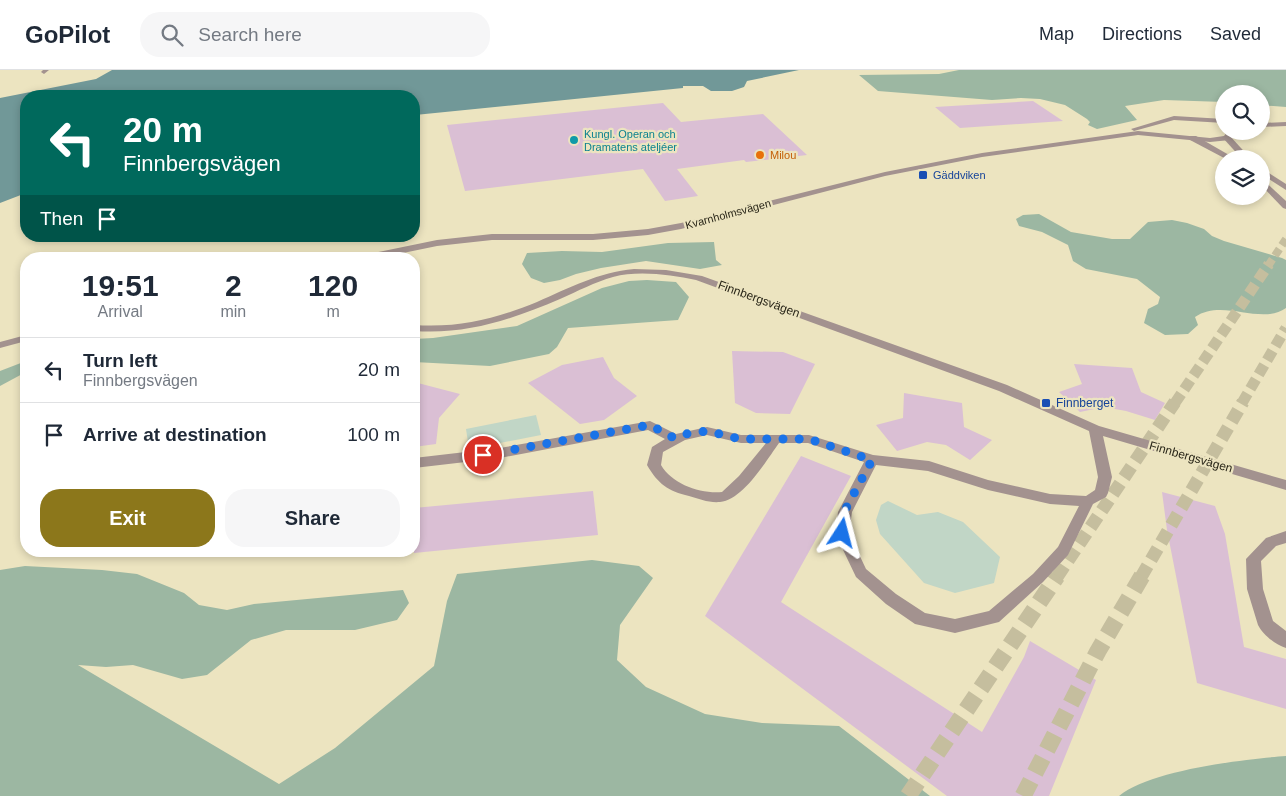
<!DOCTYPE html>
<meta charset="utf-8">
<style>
body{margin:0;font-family:Helvetica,sans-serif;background:#f6f6f7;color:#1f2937;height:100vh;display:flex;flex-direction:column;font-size:19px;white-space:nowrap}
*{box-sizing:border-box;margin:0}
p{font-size:16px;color:#747a83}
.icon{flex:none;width:28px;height:28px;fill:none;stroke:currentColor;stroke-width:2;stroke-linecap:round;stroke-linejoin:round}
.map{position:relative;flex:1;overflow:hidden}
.details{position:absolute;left:20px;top:182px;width:400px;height:305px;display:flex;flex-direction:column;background:#fff;border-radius:20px;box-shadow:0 2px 8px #0003}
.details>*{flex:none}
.banner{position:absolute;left:20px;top:20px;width:400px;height:152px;border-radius:20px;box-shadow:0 2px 8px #0003;background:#00695c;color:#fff;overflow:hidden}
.buttons{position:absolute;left:1215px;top:15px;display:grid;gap:10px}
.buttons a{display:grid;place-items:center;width:55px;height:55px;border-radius:50%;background:#fff;box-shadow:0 2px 8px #0003;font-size:25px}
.pin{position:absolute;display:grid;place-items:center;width:42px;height:42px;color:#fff;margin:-21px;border:2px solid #fff;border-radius:50%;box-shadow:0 1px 5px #0007}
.me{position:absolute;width:55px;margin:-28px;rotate:9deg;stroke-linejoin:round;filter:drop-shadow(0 0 4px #0008)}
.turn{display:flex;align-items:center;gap:18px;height:105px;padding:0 20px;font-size:22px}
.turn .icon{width:65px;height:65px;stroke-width:2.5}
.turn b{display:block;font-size:35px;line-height:42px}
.then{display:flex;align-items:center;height:48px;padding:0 20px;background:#0003;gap:10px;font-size:19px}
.eta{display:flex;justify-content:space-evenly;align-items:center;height:85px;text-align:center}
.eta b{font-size:30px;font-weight:700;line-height:35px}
.action{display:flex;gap:10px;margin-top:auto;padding:10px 20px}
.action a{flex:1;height:58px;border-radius:20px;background:#8c771b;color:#fff;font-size:20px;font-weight:700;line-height:58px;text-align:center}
.action a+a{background:#f6f6f7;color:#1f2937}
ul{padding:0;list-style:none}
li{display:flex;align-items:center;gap:15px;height:65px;padding:0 20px;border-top:1px solid #e0e1e3}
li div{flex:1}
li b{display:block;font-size:19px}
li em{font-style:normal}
header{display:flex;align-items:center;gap:30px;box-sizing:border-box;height:70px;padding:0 25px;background:#fff;border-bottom:1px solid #e0e1e3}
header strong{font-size:24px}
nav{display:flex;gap:28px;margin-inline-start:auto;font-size:18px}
.search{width:350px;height:45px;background:#f6f6f7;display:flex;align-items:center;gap:12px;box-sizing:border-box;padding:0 18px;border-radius:20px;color:#747a83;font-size:19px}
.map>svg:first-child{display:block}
.green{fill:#c1d6c6}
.forest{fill:#9cb7a2}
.water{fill:#719898}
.building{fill:#dabfd4}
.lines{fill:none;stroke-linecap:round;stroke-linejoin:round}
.minor-tunnel-far3{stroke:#c5be9e;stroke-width:8;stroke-dasharray:8 4.5;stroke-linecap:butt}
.minor-tunnel-far2{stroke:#c5be9e;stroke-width:11;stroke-dasharray:11 5.5;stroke-linecap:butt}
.minor-tunnel-far1{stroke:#c5be9e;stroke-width:13;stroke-dasharray:13 7;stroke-linecap:butt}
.minor-tunnel{stroke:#c5be9e;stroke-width:17;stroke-dasharray:17 9;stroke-linecap:butt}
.minor{fill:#a3928f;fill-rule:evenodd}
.tertiary{fill:#a3928f;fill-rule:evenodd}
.route{stroke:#1a73e8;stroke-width:9;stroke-dasharray:0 16.2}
.culture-dot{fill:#0f9aa8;stroke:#ece4c0;stroke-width:2}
.food-dot{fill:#e8710a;stroke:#ece4c0;stroke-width:2}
.transit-dot{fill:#1a4fb4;stroke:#ece4c0;stroke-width:2}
.labels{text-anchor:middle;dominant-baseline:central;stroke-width:4.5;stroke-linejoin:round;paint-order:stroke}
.far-culture-label{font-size:11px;fill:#0d838f;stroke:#ece4c0;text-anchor:start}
.far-food-label{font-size:11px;fill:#c56008;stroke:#ece4c0;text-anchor:start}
.far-transit-label{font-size:11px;fill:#164399;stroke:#ece4c0;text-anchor:start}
.far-street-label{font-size:11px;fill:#292618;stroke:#ece4c0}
.street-label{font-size:12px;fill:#292618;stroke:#ece4c0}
.transit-label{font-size:12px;fill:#164399;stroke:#ece4c0;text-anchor:start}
</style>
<header>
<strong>GoPilot</strong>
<div class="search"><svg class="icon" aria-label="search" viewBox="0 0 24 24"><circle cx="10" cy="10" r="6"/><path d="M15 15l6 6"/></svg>Search here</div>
<nav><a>Map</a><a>Directions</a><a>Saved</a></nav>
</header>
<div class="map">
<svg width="1286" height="726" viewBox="0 0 1286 726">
<rect width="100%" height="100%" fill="#ece4c0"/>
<g class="green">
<polygon points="536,345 541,365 469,379 466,359"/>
<polygon points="888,431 917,445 938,442 963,452 1000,487 994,513 955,523 924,513 880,464 876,450 881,435"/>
</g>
<g class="forest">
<polygon points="959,0 1286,0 1286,37 1261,35 1261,24 1224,24 1224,32 1164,30 1125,36 1137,50 1097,59 1088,55 1090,52 1087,49 1065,35 1040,29 1021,28 992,30 878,21 859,5 939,4"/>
<path d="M1039 144 1071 162 1112 169H1130L1148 152 1172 150 1187 153 1204 159 1212 166 1224 171 1282 188 1286 190V238C1261 256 1223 228 1195 247L1198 255 1188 264 1165 265 1144 253 1148 239 1158 234 1160 227 1137 209 1086 199 1073 191 1068 175 1042 162 1019 156 1016 149 1023 145Z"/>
<polygon points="714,172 716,190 722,195 700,199 646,191 601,198 576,204 560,210 544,213 531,208 522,194 527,183 562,181 602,182 668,173"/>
<polygon points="647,210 676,212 689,227 678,250 568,258 557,277 549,284 490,296 414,292 414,269 433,268 517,256 602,218 629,211"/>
<polygon points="26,291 26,302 0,316 0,301"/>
<polygon points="592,490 639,496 653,508 620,555 617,590 646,617 705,644 762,653 839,656 930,726 0,726 0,500 25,496 102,500 137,504 184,523 199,535 227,540 254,534 403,520 409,533 397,550 355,560 286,560 251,570 207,605 182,609 133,595 106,597 78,595 279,714 335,678 434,596 447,531 457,504"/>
<path d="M1286 686V726H1119C1150 700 1245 689 1286 686Z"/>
</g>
<polygon class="water" points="112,0 799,0 747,11 744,17 732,21 711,21 703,16 683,16 683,18 415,45 416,55 414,56 414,26 26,26 26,123 0,133 0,28 96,9"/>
<g class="building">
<polygon points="1033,31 1063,51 960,58 935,37"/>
<polygon points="663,33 681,52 763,44 807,85 746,92 744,90 677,99 698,126 665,131 643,99 465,121 447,55"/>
<polygon points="732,281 783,282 815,294 790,344 756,343 735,333"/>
<polygon points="603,287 614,308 637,326 604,350 580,354 528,313 562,295"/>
<polygon points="1074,294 1132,298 1141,322 1165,333 1155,350 1126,341 1104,337 1080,342 1059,322 1082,314"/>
<polygon points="414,312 460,324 439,348 436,374 414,377"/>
<polygon points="904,323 962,333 964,357 992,370 970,390 946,375 927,372 897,381 876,355 903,348"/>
<polygon points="801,386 851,406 781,532 982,662 1024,587 1030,571 1096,610 1049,726 947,726 705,546"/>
<polygon points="593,421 598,465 414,483 414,438"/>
<polygon points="1162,422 1215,436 1225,464 1244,577 1286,589 1286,639 1197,613 1167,460"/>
</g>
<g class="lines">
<polyline class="minor-tunnel-far3" points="1268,196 1286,169"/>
<g class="minor-tunnel-far2">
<polyline points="1175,333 1269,194"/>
<polyline points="1242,333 1286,258"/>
</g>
<g class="minor-tunnel-far1">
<polyline points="1057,507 1175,332"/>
<polyline points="1141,507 1243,332"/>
</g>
<g class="minor-tunnel">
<polyline points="908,726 1057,506"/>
<polyline points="1023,726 1098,581 1142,506"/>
</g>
<g class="minor">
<polygon points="43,0 49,0 44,4 41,2"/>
<polygon points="1190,66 1196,66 1236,89 1226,89 1190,70"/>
<polygon points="1224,66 1230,66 1251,89 1242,89 1223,68"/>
<polygon points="1261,98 1286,114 1286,120 1261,104"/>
<polygon points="1261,108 1286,131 1286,139 1283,138 1261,115"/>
<path d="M634 199 666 200 702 206 1007 315 1099 356 1286 410V420L1103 366 1112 407 1108 423 1106 427 1093 434 1068 485 1043 512 999 552 955 563 915 554 886 534 856 507 835 463 838 442 864 392 808 373H779C766 391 743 430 720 432 709 433 699 429 689 426 668 421 658 414 647 395L652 377 665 369 648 360 500 388 414 398V388L500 378 650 351 676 364 707 357 741 365H809L873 385 929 391 988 410 1050 424 1086 426 1095 420 1098 407 1089 361 999 321 696 210C671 205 639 200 613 207 595 212 578 221 560 229 513 249 467 265 414 261V255C460 258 495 249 537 232 569 218 599 202 634 199ZM707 365 741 373H766L739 406 722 422C700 424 672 414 661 395L663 382 685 370ZM876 395 928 401 988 420 1050 434 1079 436 1058 477 1033 504 989 541 955 549 925 543 896 524 866 499 849 463 852 442Z"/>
<path d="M1286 461V473L1276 476 1261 491 1263 519 1273 551 1286 561V578C1276 575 1263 565 1258 555L1247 519 1246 489 1266 468Z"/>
</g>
<g class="tertiary">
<polygon points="1174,46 1224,49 1224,53 1174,50 1134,61 1131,59"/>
<polygon points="1286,52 1286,56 1261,57 1261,53"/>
<polygon points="1138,61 1210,68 1224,66 1228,61 1233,63 1230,70 1210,72 1138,65 982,87 885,106 681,159 648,165 593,170 492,170 437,176 374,189 354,189 359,186 437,170 492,164 593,164 648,159 681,153 885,102 982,83"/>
<polygon points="26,265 26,271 0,278 0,272"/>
</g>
</g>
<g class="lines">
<polyline class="route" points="483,385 650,355 674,368 686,364 707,361 740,369 809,369 872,390 844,442 842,463"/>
</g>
<circle class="culture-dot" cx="574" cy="70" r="5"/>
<circle class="food-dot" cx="760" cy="85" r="5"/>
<g class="transit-dot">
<rect x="918" y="100" width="10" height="10" rx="2.5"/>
<rect x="1041" y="328" width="10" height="10" rx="2.5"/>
</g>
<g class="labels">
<g class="far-culture-label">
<text x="584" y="64">Kungl. Operan och<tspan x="584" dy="13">Dramatens ateljéer</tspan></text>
</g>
<g class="far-food-label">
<text x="770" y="85">Milou</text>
</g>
<g class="far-transit-label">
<text x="933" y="105">Gäddviken</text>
</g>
<g class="far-street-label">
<text transform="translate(728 144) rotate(-15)">Kvarnholmsvägen</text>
</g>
<g class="street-label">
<text transform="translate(759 229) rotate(20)">Finnbergsvägen</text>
<text transform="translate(1191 387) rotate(16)">Finnbergsvägen</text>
</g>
<g class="transit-label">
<text x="1056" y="333">Finnberget</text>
</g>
</g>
</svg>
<div class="buttons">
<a><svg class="icon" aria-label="search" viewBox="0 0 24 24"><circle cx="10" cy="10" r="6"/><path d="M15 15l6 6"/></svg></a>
<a><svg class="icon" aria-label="layers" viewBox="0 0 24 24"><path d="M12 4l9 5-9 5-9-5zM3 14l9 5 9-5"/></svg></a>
</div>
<div class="pin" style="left:483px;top:385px;background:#d93025"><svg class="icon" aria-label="arrive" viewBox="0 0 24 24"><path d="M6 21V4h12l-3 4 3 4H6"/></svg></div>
<svg class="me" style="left:842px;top:463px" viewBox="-20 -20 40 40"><path d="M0-17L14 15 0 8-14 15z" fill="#1a73e8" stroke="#fff" stroke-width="4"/></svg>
<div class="banner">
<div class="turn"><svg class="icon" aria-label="left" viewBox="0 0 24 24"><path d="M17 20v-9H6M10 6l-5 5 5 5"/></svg><div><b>20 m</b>Finnbergsvägen</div></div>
<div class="then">Then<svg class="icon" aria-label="arrive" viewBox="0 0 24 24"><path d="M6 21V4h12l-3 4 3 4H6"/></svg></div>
</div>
<section class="details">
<div class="eta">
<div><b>19:51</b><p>Arrival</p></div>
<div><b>2</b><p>min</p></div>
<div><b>120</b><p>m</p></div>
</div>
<ul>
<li><svg class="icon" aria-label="left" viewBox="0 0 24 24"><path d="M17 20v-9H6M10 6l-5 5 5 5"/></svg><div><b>Turn left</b><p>Finnbergsvägen</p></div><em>20 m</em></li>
<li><svg class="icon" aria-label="arrive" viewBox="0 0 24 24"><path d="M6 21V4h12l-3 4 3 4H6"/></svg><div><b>Arrive at destination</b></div><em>100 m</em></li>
</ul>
<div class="action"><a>Exit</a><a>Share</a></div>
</section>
</div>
